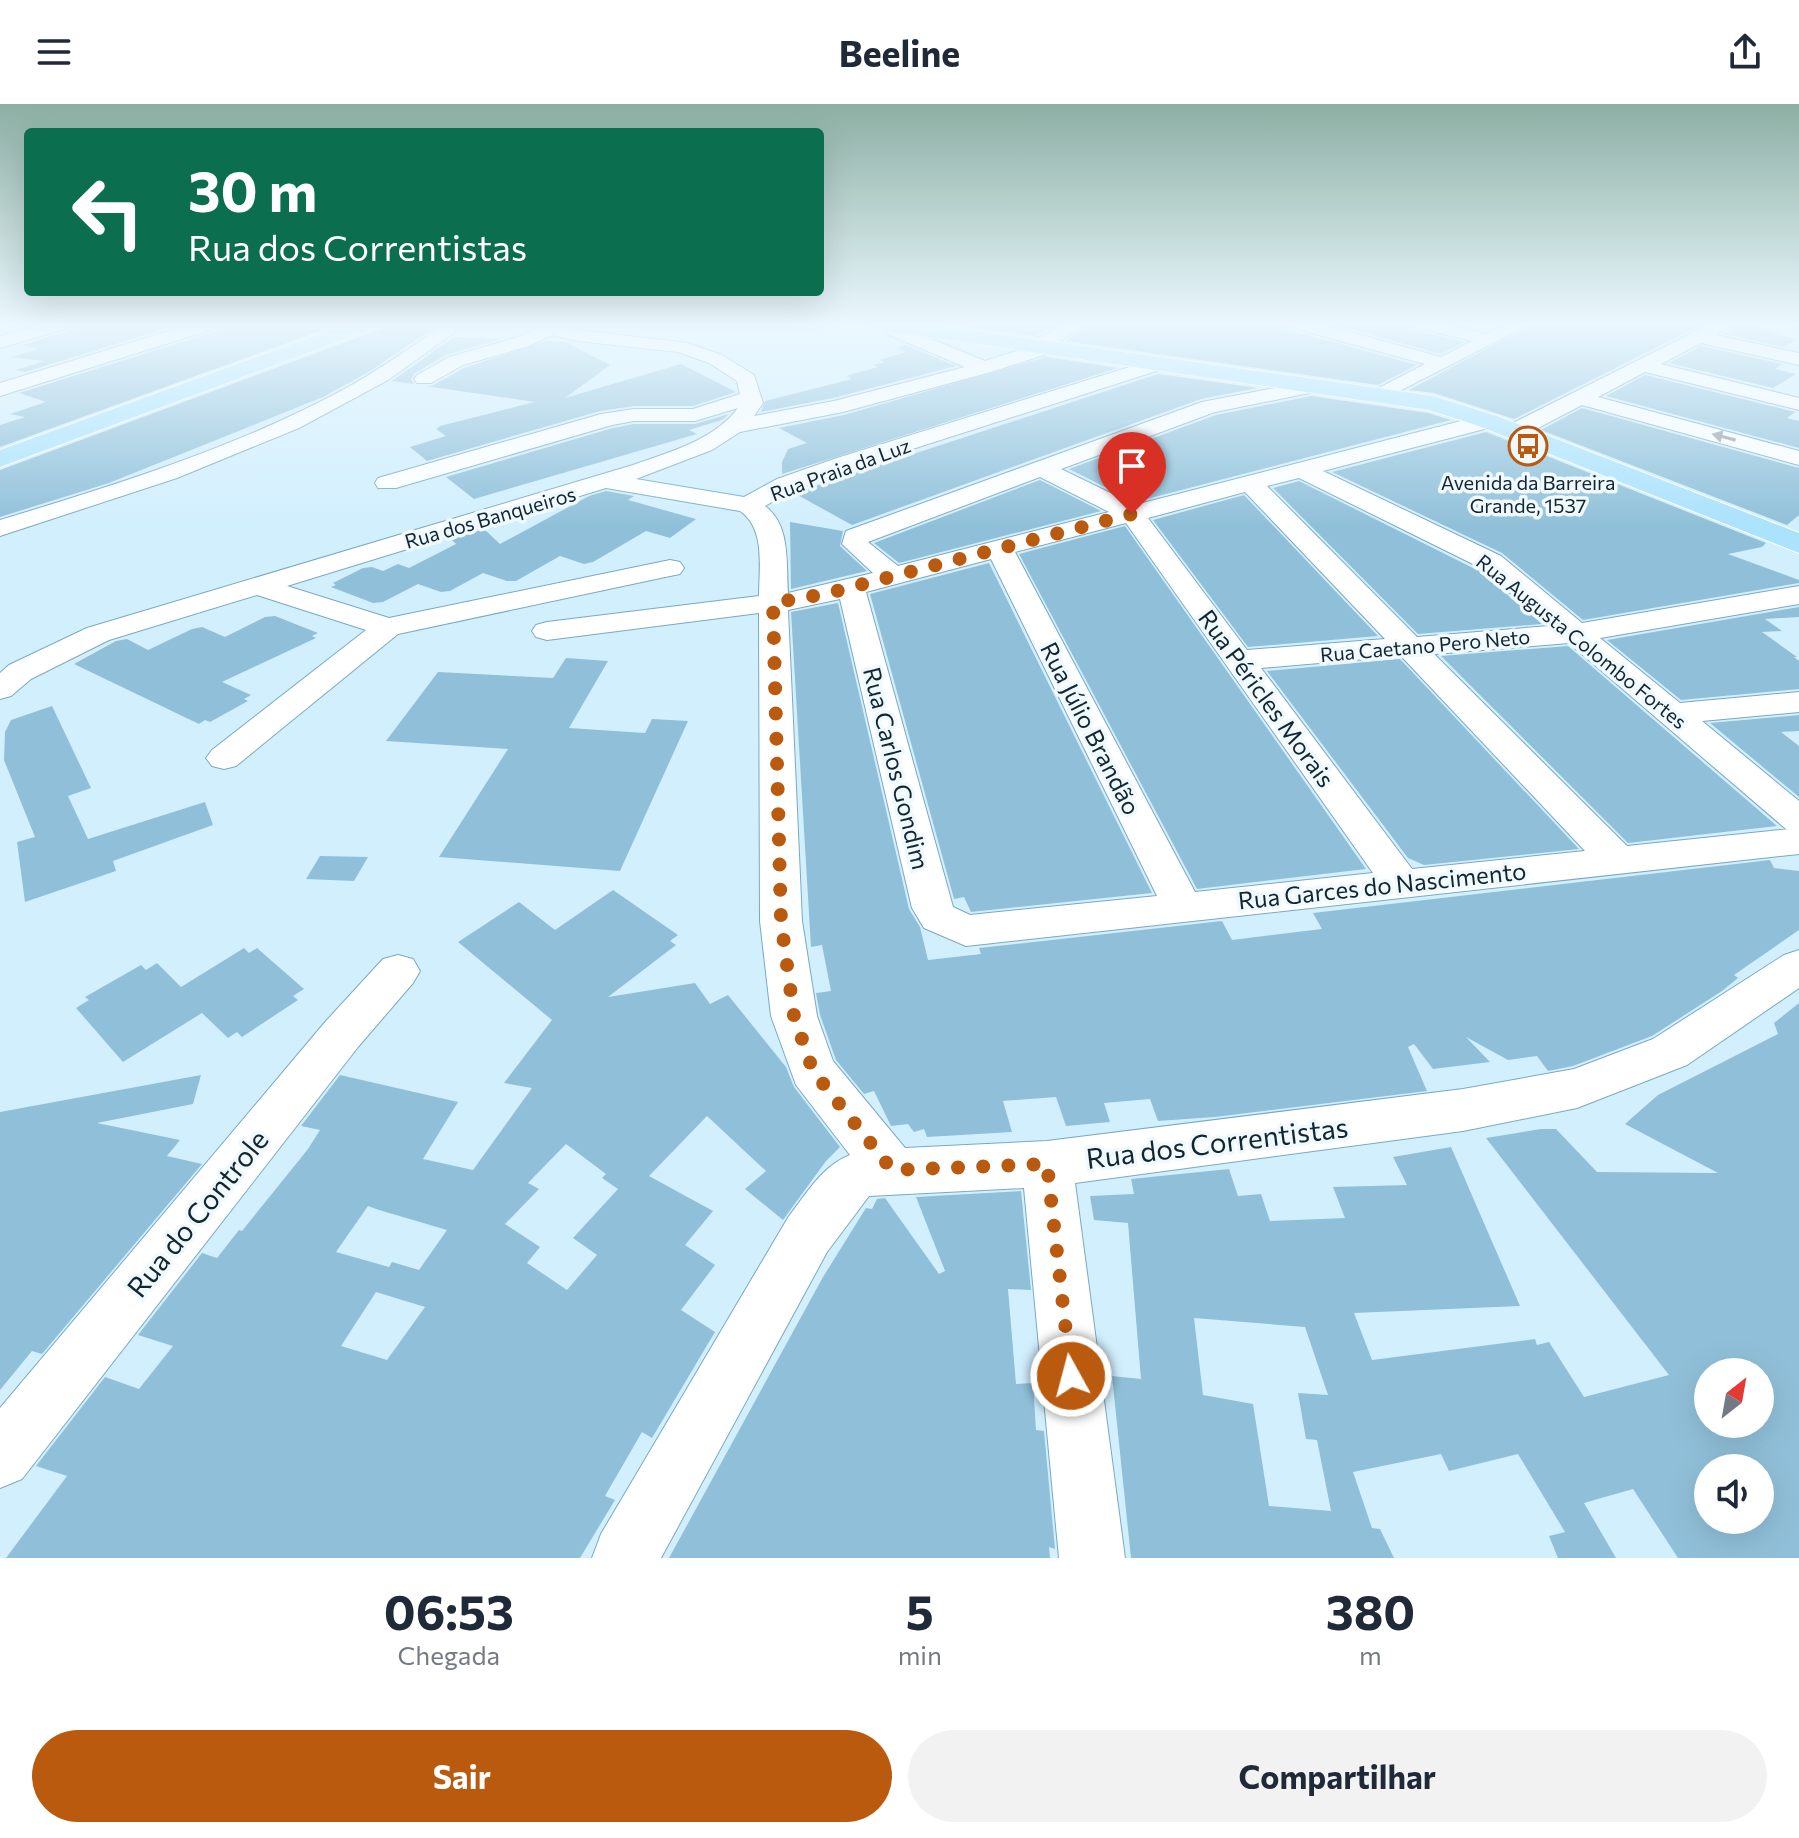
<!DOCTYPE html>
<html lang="pt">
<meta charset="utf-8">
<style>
body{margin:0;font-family:Commissioner,sans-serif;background:#f2f2f3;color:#1f2937;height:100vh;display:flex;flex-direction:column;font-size:30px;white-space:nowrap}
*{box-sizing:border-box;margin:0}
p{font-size:26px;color:#747a83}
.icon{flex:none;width:44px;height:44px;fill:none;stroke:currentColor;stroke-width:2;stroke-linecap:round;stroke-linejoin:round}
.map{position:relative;height:1454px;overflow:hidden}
.side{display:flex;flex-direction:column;background:#fff;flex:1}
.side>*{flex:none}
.banner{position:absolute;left:24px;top:24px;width:800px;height:168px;border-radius:8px;box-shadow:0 8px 32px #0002;background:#0b6e4f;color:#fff;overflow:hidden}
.needle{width:52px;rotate:31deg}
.fabs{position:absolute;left:1694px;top:1254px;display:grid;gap:16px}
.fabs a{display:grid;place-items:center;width:80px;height:80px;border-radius:50%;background:#fff;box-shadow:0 8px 32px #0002;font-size:40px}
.pin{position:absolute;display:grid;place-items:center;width:68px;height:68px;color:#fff;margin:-82px -34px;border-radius:50% 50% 50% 0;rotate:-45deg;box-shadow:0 0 8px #0007}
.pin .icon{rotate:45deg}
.me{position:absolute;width:88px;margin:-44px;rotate:353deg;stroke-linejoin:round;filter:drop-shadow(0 0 6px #0008)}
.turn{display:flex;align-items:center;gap:28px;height:168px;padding:0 32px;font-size:36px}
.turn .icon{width:104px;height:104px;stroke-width:2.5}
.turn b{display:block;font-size:56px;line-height:68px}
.eta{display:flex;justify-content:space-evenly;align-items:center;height:136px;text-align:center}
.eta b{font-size:48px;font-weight:700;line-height:56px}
.button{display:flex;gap:16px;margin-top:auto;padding:16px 32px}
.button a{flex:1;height:92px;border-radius:48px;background:#b95a0f;color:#fff;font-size:32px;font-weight:700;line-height:92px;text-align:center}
.button a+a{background:#f2f2f3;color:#1f2937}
header{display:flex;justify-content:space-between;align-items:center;height:104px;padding:0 32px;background:#fff;font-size:36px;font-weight:700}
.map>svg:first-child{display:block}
.building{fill:#90c0d9;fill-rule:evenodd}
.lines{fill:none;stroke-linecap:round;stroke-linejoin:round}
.minor-casing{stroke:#7aa9c2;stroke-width:2}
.major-casing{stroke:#fff;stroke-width:2}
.minor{fill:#fff;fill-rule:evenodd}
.major{fill:#abe2fc;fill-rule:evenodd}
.oneway{fill:#959da2}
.route{stroke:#b95a0f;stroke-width:14;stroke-dasharray:0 25.2}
.labels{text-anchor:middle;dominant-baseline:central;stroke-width:7;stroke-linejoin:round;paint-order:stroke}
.far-street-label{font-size:20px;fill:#132630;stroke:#eff9fe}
.far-poi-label{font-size:20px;fill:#132630;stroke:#eff9fe}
.street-label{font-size:24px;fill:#132630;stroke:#eff9fe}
.near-street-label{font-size:28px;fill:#132630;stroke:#eff9fe}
</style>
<header><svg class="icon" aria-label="menu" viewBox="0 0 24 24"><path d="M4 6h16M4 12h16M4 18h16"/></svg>Beeline<svg class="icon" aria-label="share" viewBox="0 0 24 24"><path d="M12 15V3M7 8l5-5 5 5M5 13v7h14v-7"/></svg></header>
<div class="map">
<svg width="1799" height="1454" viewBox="0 0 1799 1454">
<rect width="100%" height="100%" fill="#d2effe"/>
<g class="building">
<polygon points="80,218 187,218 25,268 16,266 45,257 11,253 40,245 22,241 75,225"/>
<polygon points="229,218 344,218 0,343 0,321 25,313 10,310 46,298 19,289 224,225"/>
<polygon points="386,218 443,218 367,269 323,293 109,379 0,413 0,366 381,225"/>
<polygon points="994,218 1062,218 1035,232 973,224"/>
<polygon points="1093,218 1280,218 1285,225 1417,261 1378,281 1066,237"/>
<polygon points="1325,218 1405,218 1410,225 1464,238 1441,250"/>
<polygon points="1537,218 1707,218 1514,315 1434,289 1409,286"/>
<polygon points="1739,220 1779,228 1773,230 1797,235 1783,243 1724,230"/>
<polygon points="454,233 501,235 448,250 415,269 411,275 414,280 392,277"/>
<polygon points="546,237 565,238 610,261 565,294 681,260 736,288 693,302 634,302 600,307 427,357 410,343 446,332 436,325 440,322 535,298 425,282 432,282 464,264"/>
<polygon points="906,241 956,262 833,294 761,308 765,297 852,275 846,272 878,263 873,261 884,258 879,256 907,248 896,244"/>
<polygon points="1701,242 1782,260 1775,265 1796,270 1773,284 1669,259"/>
<polygon points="1046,253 1118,264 782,370 782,358 788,345 807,339 779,324 844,311"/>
<polygon points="1158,270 1258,284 1201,295 852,421 794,389"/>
<polygon points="1645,271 1795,308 1787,314 1799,317 1799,344 1606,292"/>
<polygon points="1311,292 1428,309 1451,316 1135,398 1069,365 1216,311"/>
<polygon points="1582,304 1799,364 1799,411 1787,421 1541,326"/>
<polygon points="729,310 722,316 689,326 697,330 474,395 446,373 613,324 634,320 695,320"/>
<polygon points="1486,328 1766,439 1762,443 1728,450 1799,476 1799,479 1583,516 1502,449 1332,368"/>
<polygon points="1040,376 1101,407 899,459 874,439"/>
<polygon points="1299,377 1479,467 1542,520 1418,530 1273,384"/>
<polygon points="606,387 634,392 628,396 696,415 670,434 646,427 593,458 584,460 560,452 516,477 507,477 483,469 450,487 441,488 418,480 383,498 373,499 331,483 336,481 333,479 363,464 372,463 383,467 398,460 409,464 456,440 451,435 484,425 500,440 589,392"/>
<polygon points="1244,391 1378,532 1248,543 1153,416"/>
<polygon points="790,418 843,427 840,442 867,467 791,485"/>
<polygon points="1125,422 1366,765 1197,785 1019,450"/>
<polygon points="989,459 1152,789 971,808 964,793 954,795 870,490"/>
<polygon points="838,499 909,805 920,823 928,856 981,850 979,844 1222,817 1232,836 1322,825 1313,809 1770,756 1774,764 1799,767 1799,826 1734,871 1738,874 1722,887 1652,932 1573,962 1548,967 1537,952 1508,956 1466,933 1490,958 1433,965 1414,940 1408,943 1427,987 1215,1013 1158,1017 1150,995 1104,999 1110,1018 1066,1022 1056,993 1003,997 1012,1028 927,1033 924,1025 914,1028 908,1020 891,1022 874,987 864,990 836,956 820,911 816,889 831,887 822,841 811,843 791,508"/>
<polygon points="1799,503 1799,513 1765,515 1782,527 1762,528 1797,553 1794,553 1799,557 1799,585 1681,596 1607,536"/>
<polygon points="275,512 318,529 312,532 316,534 222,578 251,591 244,595 248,597 210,618 205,616 199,620 74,560 116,537 127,535 148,546 192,525 202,523 225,533 265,513"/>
<polygon points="1568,542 1777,722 1628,739 1441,552"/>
<polygon points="566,554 608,557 569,624 645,629 652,615 688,617 620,767 439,753 508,645 386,637 438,568 553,574"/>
<polygon points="1400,555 1579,745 1424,761 1408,754 1267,567"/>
<polygon points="52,602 91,684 68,692 88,735 205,698 213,721 113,757 116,767 25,798 17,738 35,733 4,656 5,628 11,616"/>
<polygon points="1799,611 1799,627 1781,628 1799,642 1799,693 1710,619"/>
<polygon points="320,752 368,753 354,777 306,775"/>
<path d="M613 786 678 831 670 837 676 841 608 893 695 879 710 900 728 891 786 963 794 983 840 1043 826 1057 783 1116 745 1085 766 1067 707 1012 649 1072 713 1107 685 1141 715 1161 681 1206 715 1228 652 1334 642 1328 605 1392 615 1396 580 1454H6L67 1372 36 1362 105 1273 139 1285 173 1242 138 1231 202 1149 217 1154 239 1126 242 1127 308 1045 320 1026 301 1022 340 971 458 998 423 1055 473 1066 532 984 504 979 552 916 458 838 519 798 555 826ZM566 1040 606 1070 602 1074 618 1085 573 1134 597 1151 567 1186 527 1159 540 1143 505 1120 539 1085 528 1079ZM368 1102 379 1106 447 1126 419 1166 392 1158 389 1163 336 1148ZM376 1188 425 1203 387 1256 341 1242Z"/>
<polygon points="244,844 249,849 257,844 304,885 293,892 298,896 242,933 237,928 228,934 202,909 123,958 76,904 89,896 85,893 141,861 146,866 157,859 181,883"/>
<path d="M1799 899V1454H1678L1633 1385 1584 1399 1616 1454H1558L1549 1432 1565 1428 1518 1350 1449 1367 1441 1350 1353 1368 1372 1424 1380 1425 1394 1454H1131L1112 1272 1141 1275 1128 1119 1094 1116 1090 1092 1134 1090 1131 1075 1229 1065 1238 1092 1261 1090 1270 1117 1345 1114 1333 1083 1407 1081 1393 1053 1451 1043 1520 1202 1354 1209 1372 1256 1535 1235 1537 1241 1549 1238 1584 1293 1669 1271 1486 1034 1541 1025H1556L1597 1068 1718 1069 1625 1020 1658 991 1778 930 1774 919ZM1194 1214 1305 1223 1328 1291 1298 1289 1306 1335 1317 1336 1331 1407 1269 1402 1253 1300 1203 1291ZM1708 1268H1760V1320H1708ZM1708 1364H1760V1416H1708Z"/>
<polygon points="201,971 193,1000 97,1019 180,1036 167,1052 202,1060 42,1250 32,1247 0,1286 0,1008"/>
<polygon points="1021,1087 1031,1186 1008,1185 1016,1280 1033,1279 1036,1326 1044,1327 1055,1445 1049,1443 1050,1454 669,1454 823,1173 866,1104 872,1105 877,1095 885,1094 939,1170 945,1167 916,1093"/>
</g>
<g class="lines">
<g class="minor-casing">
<g id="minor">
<polygon points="48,218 77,218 74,222 0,244 0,232"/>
<polygon points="198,218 226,218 223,222 0,292 0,279"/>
<path d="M448 218H469L388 276 299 324 177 374 0 432V416C116 381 234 344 341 287 378 267 413 242 448 218Z"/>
<path d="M883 218H897L900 222 985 257 1029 243 1031 238 1068 218H1090L1056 240 1058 243 1056 247 991 268 843 308 740 328 712 346 636 375 744 393 777 375 837 354 1162 253 1169 255 1172 259 1169 263 853 364 795 385 765 402C791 421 786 460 788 489L873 469 842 440 846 427 1202 298 1317 276 1327 282 1324 286 1215 308 1061 365 1135 401 1488 310 1496 312 1499 317 1496 322 1323 367 1501 452 1582 519 1799 482V500L1600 534 1680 599 1799 588V608L1702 617 1799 697V750L966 842 924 824 912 804 840 495 788 506 802 817 817 912 833 957 905 1044 1047 1037 1463 985 1574 965 1653 935 1784 851 1799 846V884L1687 961 1577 1004 1463 1027 1075 1079 1125 1454H1059L1024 1084 869 1092 827 1148 661 1454H592L601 1430 789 1112C807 1089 822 1062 850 1051L796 981 771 912 760 817 759 509 547 536 536 533 532 527 536 521 547 518 759 492C759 464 766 425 740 407L606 384 287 482 389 514 670 456 680 458 684 464 680 470 670 472 398 530 236 662 224 665 212 662 206 654 212 646 366 526 257 491 109 536 31 575 11 592 0 595V569L9 561 87 524 633 361C669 348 713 337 738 304L695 317H634L612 321 396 384H378L375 379 378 374 601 310 634 305H693L740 290 737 277 709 259 678 248 578 237 552 231 529 242 463 261 431 279H417L414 275 417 271 449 253 515 234 552 219 570 225 687 239 722 251 754 271 763 299 754 312 834 297 965 263 887 230 881 221ZM1040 373 1109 408 898 462 868 438ZM1299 374 1481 464 1549 522 1417 533 1267 382ZM1245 388 1385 535 1247 546 1148 414ZM1126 419 1373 769 1195 788 1015 448ZM991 455 1157 792 970 811 953 803 866 488ZM1569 539 1786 725H1789L1627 742 1434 550ZM1401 552 1585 747 1412 765 1261 564Z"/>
<polygon points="945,218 968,218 945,232 933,232 930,228"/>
<polygon points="1283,218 1313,218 1441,253 1472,237 1411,222 1408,218 1439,218 1487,230 1511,218 1534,218 1380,297 1370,291 1373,287 1425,260 1286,222"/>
<polygon points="1714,218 1737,218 1716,231 1799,249 1799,261 1701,239 1661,260 1799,294 1799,306 1645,268 1598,293 1799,347 1799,361 1582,301 1523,332 1515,334 1504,327 1507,322"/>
<polygon points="398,851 413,855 420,867 413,879 358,943 22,1375 0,1384 0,1304 326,917 383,855"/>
</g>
</g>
<g class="major-casing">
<g id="major">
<polygon points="353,218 383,218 380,222 0,363 0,346"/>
<polygon points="857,218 912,218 1433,292 1497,312 1799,429 1799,449 1479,322 1429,306 867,224"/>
</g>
</g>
<use href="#minor" class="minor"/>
<use href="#major" class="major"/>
</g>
<defs><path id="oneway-solid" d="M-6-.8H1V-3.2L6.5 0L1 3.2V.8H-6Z" transform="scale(2)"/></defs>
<use class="oneway" href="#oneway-solid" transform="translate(1724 333) rotate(-165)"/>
<linearGradient id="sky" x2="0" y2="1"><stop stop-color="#8cafa3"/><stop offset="0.52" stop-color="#ebf8ff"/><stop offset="1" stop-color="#ebf8ff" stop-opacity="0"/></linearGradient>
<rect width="1799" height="422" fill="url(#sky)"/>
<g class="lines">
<polyline class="route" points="1071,1272 1047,1060 892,1066 813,967 794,912 781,817 773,499 825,490 1132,410"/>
</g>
<defs>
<g id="bus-ring" transform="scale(2)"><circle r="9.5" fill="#eff9fe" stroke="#b95a0f" stroke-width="1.5"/><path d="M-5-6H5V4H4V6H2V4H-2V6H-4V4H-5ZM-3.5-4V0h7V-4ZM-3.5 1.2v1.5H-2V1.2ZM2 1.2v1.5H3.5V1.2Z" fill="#b95a0f"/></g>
</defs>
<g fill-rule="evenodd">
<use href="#bus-ring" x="1528" y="342"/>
</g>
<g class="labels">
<g class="far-street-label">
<text transform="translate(840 365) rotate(-20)">Rua Praia da Luz</text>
<text transform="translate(490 413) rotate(-16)">Rua dos Banqueiros</text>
<text transform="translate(1582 537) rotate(39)">Rua Augusta Colombo Fortes</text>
<text transform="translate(1425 541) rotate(-5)">Rua Caetano Pero Neto</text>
</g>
<g class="far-poi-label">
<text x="1528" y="378">Avenida da Barreira<tspan x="1528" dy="23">Grande, 1537</tspan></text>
</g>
<g class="street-label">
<text transform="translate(1267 594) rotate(54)">Rua Péricles Morais</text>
<text transform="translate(1091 624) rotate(63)">Rua Júlio Brandão</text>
<text transform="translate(897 664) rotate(76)">Rua Carlos Gondim</text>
<text transform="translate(1382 781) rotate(-6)">Rua Garces do Nascimento</text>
</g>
<g class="near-street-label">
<text transform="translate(1217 1038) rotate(-7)">Rua dos Correntistas</text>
<text transform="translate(197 1109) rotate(-51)">Rua do Controle</text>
</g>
</g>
</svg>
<div class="fabs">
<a><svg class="needle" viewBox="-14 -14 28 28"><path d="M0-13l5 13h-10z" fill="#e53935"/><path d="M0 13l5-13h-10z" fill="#747a83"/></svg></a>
<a><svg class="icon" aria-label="sound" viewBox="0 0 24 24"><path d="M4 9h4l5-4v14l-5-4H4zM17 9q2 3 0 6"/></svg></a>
</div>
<div class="pin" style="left:1132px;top:410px;background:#d93025"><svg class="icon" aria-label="arrive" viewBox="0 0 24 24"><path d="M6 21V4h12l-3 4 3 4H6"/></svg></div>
<svg class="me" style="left:1071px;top:1272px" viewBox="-20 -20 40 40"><circle r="17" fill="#b95a0f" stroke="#fff" stroke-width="3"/><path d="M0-11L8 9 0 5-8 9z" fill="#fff"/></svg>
<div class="banner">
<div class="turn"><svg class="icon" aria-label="left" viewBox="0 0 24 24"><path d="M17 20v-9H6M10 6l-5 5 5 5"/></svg><div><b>30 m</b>Rua dos Correntistas</div></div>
</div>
</div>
<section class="side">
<div class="eta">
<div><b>06:53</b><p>Chegada</p></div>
<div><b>5</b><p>min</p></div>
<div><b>380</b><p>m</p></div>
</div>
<div class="button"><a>Sair</a><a>Compartilhar</a></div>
</section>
